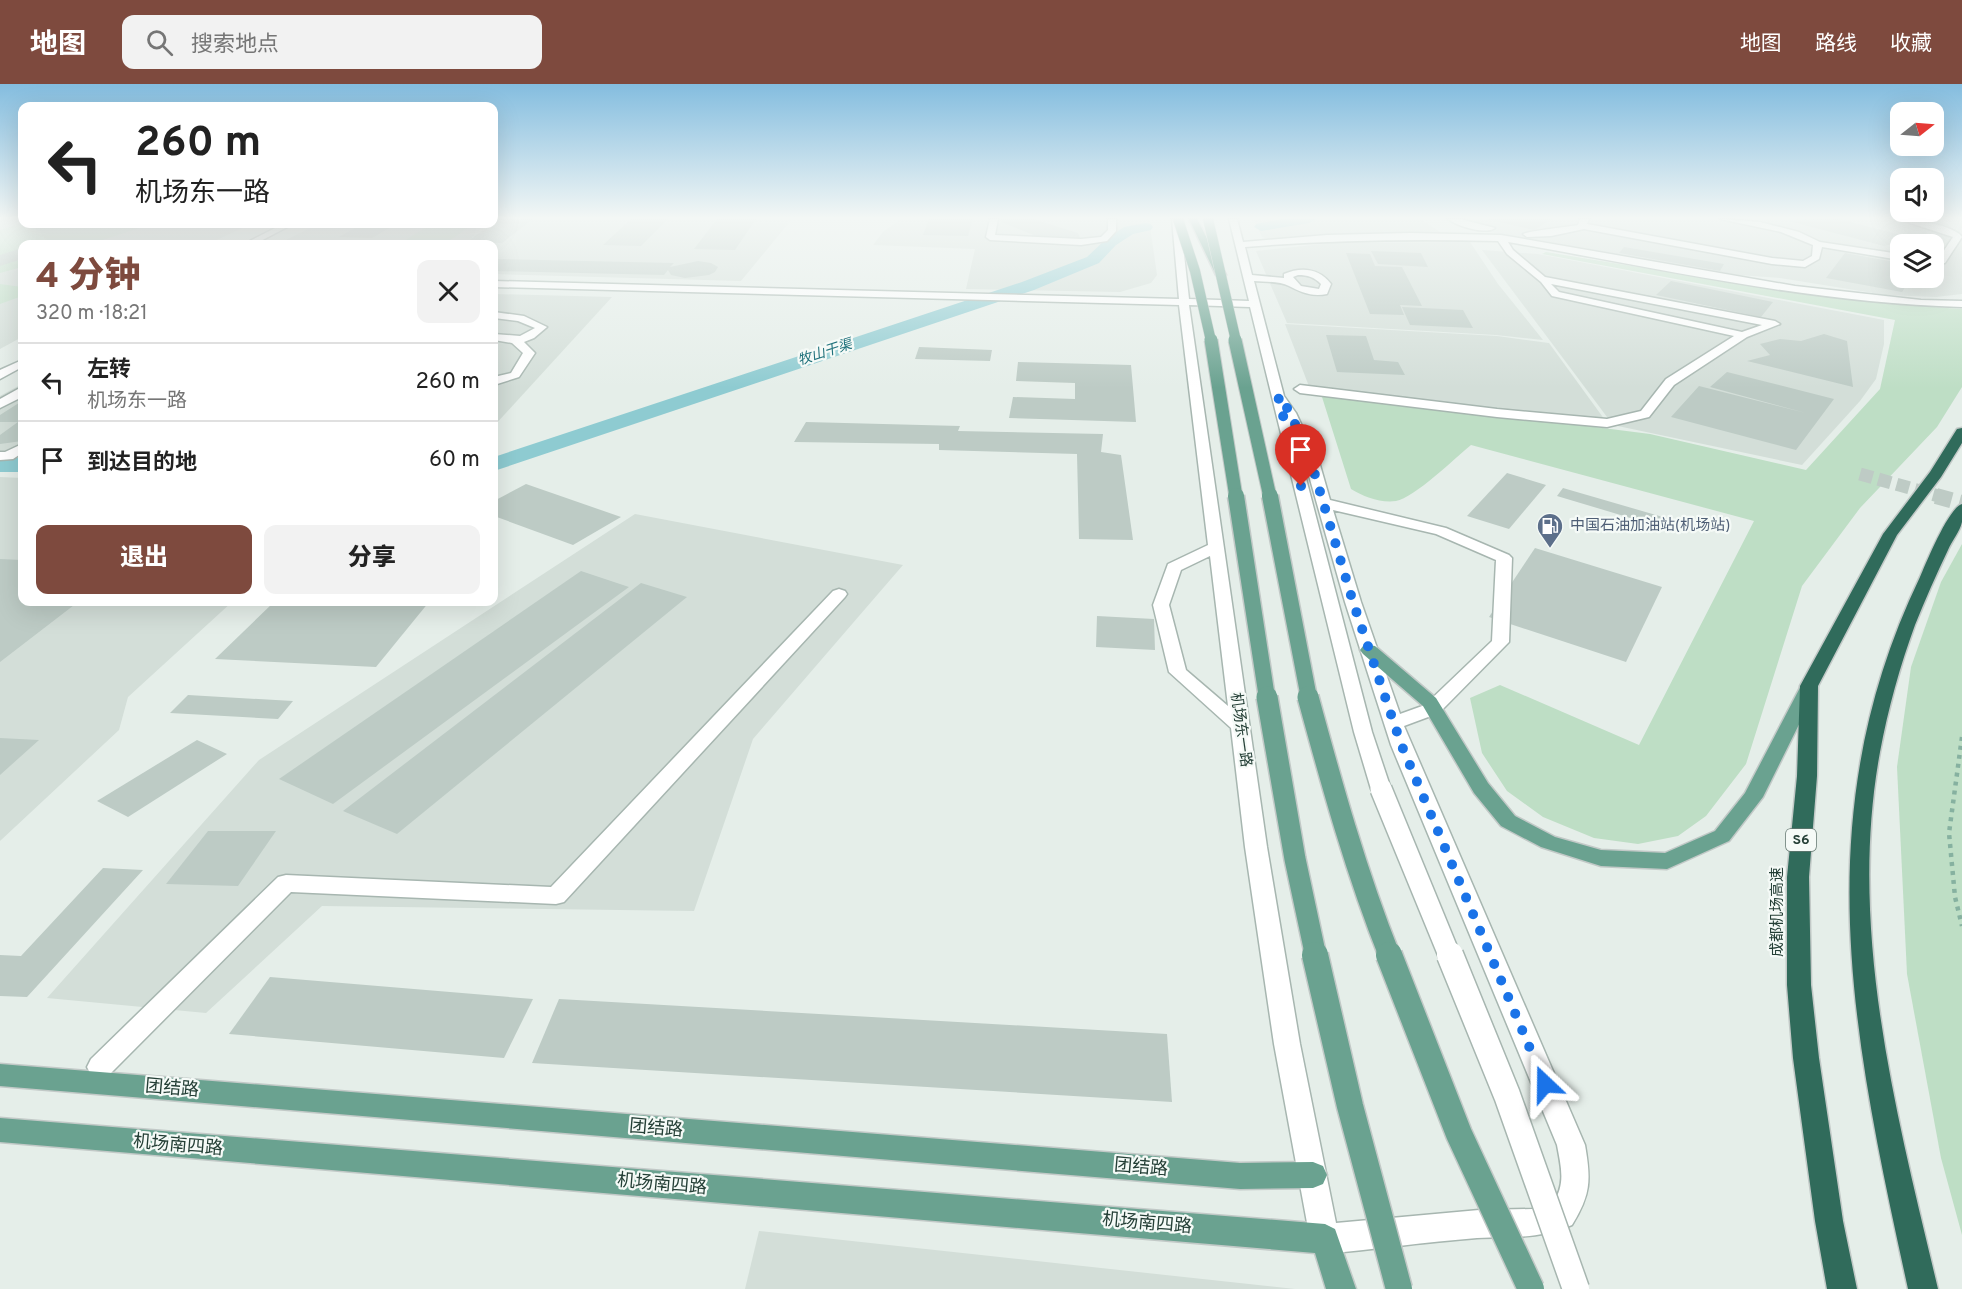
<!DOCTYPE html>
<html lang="zh">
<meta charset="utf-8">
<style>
body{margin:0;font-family:Overpass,"Noto Sans SC",sans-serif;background:#f2f2f2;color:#222;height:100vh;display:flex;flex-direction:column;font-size:22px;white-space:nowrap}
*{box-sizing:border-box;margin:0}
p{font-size:20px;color:#767676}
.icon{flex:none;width:33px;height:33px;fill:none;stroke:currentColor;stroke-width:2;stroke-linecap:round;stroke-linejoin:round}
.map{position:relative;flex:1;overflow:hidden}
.details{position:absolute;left:18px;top:156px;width:480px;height:366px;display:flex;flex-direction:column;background:#fff;border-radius:12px;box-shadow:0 6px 24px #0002}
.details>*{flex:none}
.banner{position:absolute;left:18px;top:18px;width:480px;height:126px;border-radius:12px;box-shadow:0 6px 24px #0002;background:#fff;color:#222;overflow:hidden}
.needle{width:39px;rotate:73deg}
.controls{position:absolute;left:1890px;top:18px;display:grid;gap:12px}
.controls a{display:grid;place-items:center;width:54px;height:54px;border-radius:12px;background:#fff;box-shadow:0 6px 24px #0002;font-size:30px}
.pin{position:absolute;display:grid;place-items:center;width:51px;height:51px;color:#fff;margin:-62px -26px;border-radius:50% 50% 50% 0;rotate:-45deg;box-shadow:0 0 6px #0007}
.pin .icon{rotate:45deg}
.me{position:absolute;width:66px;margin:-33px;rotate:337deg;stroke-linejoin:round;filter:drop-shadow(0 0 4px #0008)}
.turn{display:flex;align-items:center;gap:21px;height:126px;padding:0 18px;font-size:27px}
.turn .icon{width:78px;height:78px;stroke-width:2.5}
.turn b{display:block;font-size:42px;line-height:51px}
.round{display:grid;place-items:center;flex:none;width:63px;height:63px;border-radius:12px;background:#f2f2f2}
.headline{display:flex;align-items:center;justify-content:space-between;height:102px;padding:0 18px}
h1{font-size:36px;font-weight:800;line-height:45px;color:#7e4a3e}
.primary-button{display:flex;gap:12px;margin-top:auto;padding:12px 18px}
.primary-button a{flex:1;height:69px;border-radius:12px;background:#7e4a3e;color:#fff;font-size:24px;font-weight:800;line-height:69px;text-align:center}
.primary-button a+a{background:#f2f2f2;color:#222}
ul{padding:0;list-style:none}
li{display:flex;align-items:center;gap:18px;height:78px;padding:0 18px;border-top:2px solid #e0e0e0}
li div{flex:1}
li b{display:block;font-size:22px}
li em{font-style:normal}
header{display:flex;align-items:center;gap:36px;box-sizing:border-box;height:84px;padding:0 30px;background:#7e4a3e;color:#fff}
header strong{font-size:28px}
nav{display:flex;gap:33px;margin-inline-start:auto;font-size:21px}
.search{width:420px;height:54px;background:#f2f2f2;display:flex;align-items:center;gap:15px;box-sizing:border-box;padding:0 21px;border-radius:12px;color:#767676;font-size:22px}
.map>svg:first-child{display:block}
.built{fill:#d3ded8;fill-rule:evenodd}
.green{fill:#bedec5}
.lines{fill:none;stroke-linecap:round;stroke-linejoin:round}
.canal{fill:#8ecbd1;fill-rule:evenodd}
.building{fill:#bdcbc5}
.minor-tunnel-far1{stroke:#becbc5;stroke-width:13;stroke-dasharray:13 6;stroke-linecap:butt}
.minor-tunnel{stroke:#becbc5;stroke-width:16;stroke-dasharray:16 8;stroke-linecap:butt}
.minor-casing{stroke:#a7b6b0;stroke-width:3}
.major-casing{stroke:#c2c9c7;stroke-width:3}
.highway-casing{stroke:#c2c9c7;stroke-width:3}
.path{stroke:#86b1a0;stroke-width:4.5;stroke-dasharray:4 5;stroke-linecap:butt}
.minor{fill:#fff;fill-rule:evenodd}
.major{fill:#6aa290;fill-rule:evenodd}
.highway{fill:#306b5b;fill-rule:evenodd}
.minor-bridge-far1-casing{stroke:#a7b6b0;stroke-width:24;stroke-linecap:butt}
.minor-bridge-casing{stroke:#a7b6b0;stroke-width:29;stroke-linecap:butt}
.major-bridge-far4-casing{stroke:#c2c9c7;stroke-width:11;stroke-linecap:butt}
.major-bridge-far3-casing{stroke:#c2c9c7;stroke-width:15;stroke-linecap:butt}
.major-bridge-far2-casing{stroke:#c2c9c7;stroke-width:19;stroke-linecap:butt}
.major-bridge-far1-casing{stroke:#c2c9c7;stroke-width:24;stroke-linecap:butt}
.major-bridge-casing{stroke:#c2c9c7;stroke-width:29;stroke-linecap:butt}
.minor-bridge-far1{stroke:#fff;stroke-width:21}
.minor-bridge{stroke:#fff;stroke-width:26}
.major-bridge-far4{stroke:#6aa290;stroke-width:10}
.major-bridge-far3{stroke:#6aa290;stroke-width:13}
.major-bridge-far2{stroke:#6aa290;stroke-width:16}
.major-bridge-far1{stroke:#6aa290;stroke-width:21}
.major-bridge{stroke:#6aa290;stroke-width:26}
.route{stroke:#1a73e8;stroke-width:10;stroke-dasharray:0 18}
.labels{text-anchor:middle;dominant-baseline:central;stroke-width:4.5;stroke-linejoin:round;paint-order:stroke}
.far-water-label{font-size:14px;font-style:italic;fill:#1f717b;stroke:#f5faf7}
.shield{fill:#f5faf7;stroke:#637770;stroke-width:1.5}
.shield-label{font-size:14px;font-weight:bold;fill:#243f36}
.service-label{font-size:15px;fill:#4e5e75;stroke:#f5faf7;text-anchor:start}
.street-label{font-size:15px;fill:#243f36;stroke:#f5faf7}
.near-street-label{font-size:18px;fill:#243f36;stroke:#f5faf7}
</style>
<header>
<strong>地图</strong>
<div class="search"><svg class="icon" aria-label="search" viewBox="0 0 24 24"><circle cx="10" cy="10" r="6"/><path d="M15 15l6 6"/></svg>搜索地点</div>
<nav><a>地图</a><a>路线</a><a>收藏</a></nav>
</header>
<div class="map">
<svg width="1962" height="1205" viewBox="0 0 1962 1205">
<rect width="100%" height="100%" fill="#e5eee9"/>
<g class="built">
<polygon points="0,135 22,135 22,140 251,140 208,160 22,160 22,253 0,265"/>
<polygon points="494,135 792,135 741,197 494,190 494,160 278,160 318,140 494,140"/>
<polygon points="901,135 1149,135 1157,191 1151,199 1120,208 966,205 975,165 873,161 883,148"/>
<polygon points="1254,135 1420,135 1440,148 1327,150 1272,156 1262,153"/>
<path d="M1440 135H1955L1962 137V210L1936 213 1886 211 1780 194 1739 191 1479 146ZM1900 160H1934V194H1900Z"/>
<polygon points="1470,158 1498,200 1543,256 1496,251 1287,239 1256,167 1333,159"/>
<polygon points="1482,166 1538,170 1884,236 1884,260 1876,295 1860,317 1802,381 1613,341"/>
<polygon points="494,210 612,213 494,342"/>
<polygon points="1285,240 1497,252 1549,259 1610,343 1310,305"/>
<polygon points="22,300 22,374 0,374 0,312"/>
<polygon points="0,393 22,394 22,518 232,518 128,613 119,646 0,757"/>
<polygon points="635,430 903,481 753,655 694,827 322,822 206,929 47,914 259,676"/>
<polygon points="759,1147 1295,1205 745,1205"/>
</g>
<g class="green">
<polygon points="22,139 22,140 152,140 90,160 22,160 22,183 0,189 0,146"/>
<polygon points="431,140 474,140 447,158 404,157"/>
<path d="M1546 168 1693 192 1903 221 1962 225V303L1937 343 1860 424 1802 502 1746 680 1706 732 1678 752 1638 760 1594 754 1543 733 1507 707 1482 669 1470 614 1500 601 1639 661 1754 437 1471 361C1455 374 1414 414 1396 417 1380 419 1364 413 1351 405L1322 313 1325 309 1650 350 1806 386 1880 305 1895 236 1542 170Z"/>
<polygon points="0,200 22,203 22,212 0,220"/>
<polygon points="1962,460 1962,1151 1941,1074 1907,890 1897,683 1911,583 1941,498"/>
</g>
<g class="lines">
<g class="canal">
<polygon points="1283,135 1316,135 1309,139 1261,147 1254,143 1256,140"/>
<polygon points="1146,139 1151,140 1153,143 1151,146 1133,150 1116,161 1099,179 1034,206 494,387 494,373 1022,198 1087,173 1106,155 1124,143"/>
<rect x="0" y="374" width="22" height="14"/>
</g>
</g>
<g class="building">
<polygon points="499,135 533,135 502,159 467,158"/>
<polygon points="631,135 668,135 641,162 603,161"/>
<polygon points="717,135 756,135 735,166 694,165"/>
<polygon points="929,135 973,135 968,152 923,151"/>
<polygon points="1001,135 1033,135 1078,149 1080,154 1041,154 1001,138"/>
<polygon points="1486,135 1552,135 1534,146"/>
<polygon points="1839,135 1916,155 1884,162 1785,136"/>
<polygon points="89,140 129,140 117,144"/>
<polygon points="362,140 396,140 372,154 339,153"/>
<polygon points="46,156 70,159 34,160"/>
<polygon points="1624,163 1724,180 1720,187 1619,169"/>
<polygon points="22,164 22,175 0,182 0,171"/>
<polygon points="1371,167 1421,169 1428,183 1378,180"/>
<polygon points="1346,169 1370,170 1375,182 1402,183 1422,222 1400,221 1404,231 1370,230"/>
<polygon points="1845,169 1900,179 1900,194 1911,194 1902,208 1826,194"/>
<polygon points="494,175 674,179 670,183 698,177 711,179 718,183 715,188 709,191 685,194 671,191 668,186 664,191 494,187"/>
<polygon points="1671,197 1773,218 1761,233 1656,211"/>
<polygon points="1402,223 1463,226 1473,244 1410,241"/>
<polygon points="1824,250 1847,257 1853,303 1747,277 1770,271 1760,260 1780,255 1801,257"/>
<polygon points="1326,251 1366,252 1374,276 1398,278 1405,291 1337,288"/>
<polygon points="919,263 992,266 990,277 915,275"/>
<polygon points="1018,278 1131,281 1136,338 1009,334 1013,313 1075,315 1075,299 1016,297"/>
<polygon points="1727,288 1834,315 1796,366 1671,333 1699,302 1806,329 1710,303"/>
<polygon points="22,317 22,357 0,360 0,351 18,338 0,338 0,331"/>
<polygon points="806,338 960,342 958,347 1103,350 1101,368 1121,371 1133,456 1079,455 1077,370 939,366 939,360 794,358"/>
<polygon points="1507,389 1546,401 1509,445 1467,432"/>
<polygon points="526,400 621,433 573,461 494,432 494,417"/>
<polygon points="1563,404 1680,438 1674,447 1557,412"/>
<polygon points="1535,464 1662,503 1626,578 1489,533"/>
<polygon points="0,475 22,476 22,518 78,518 0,578"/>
<polygon points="581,487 629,503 333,720 279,695"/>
<polygon points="641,499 687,513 397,750 343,727"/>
<polygon points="274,518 429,518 376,583 215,575"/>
<polygon points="1097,532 1154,535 1155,566 1096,563"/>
<polygon points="188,611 293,617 278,635 170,629"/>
<polygon points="0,654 39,656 0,691"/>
<polygon points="197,656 227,670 128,733 97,717"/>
<polygon points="208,747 276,747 238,802 166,800"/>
<polygon points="103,784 143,786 27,913 0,912 0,871 21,872"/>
<polygon points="270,893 533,915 504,974 229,950"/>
<polygon points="559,915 1167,950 1172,1018 532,979"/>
</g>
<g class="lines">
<polyline class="minor-tunnel-far1" points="1860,390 1942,413"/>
<polyline class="minor-tunnel" points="1936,412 1962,419"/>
<g class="minor-casing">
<g id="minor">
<polygon points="990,135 998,135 995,151 1081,155 1101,153 1108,146 1108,135 1116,135 1116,147 1107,157 1081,161 990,156 986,153"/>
<path d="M1172 135H1180L1189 215 1249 217 1229 135H1237L1243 158 1327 151 1410 149 1501 151 1795 202 1921 216 1962 217V223C1810 219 1658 184 1508 158L1513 166 1545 193 1775 237 1780 240 1747 253 1674 301 1649 333 1607 343 1497 333 1300 309 1294 305 1300 301 1497 325 1607 335 1641 327 1666 295 1734 252 1552 212 1541 198 1507 170 1498 157C1413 155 1330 156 1245 163L1252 191 1284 194V190C1301 183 1319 184 1331 200L1327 210C1311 213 1301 208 1289 202 1280 197 1264 198 1254 197L1284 312 1296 329 1320 381 1330 416 1446 444 1509 471 1512 474 1509 558 1439 629 1404 642 1585 1061C1591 1096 1591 1110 1572 1141 1536 1156 1514 1152 1477 1154 1426 1158 1376 1165 1325 1170L1315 1165 1310 1155 1274 960 1245 763 1231 644 1169 588 1153 521 1168 480 1208 461 1179 221 494 203V197L1179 215ZM1298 191C1308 191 1314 193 1321 200L1319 205 1301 202 1293 193ZM1551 200 1762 241 1742 248 1559 208ZM1189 221 1250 223 1354 648 1371 705 1374 710 1381 712 1388 710 1391 705 1372 648 1296 356 1306 381 1345 518 1391 661 1557 1061C1561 1083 1566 1100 1553 1119L1532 1125 1479 1126 1336 1139 1300 960 1267 763ZM1333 426 1436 450 1496 476 1492 557 1425 621 1400 630 1361 518ZM1210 472 1228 622 1186 586 1169 521 1181 486Z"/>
<path d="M1448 135H1460L1495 144C1485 151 1457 142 1448 135Z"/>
<path d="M1580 135H1589L1587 140 1772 174 1803 177 1812 172 1813 161 1781 148 1720 135 1760 138 1799 148 1820 158 1900 170V176L1822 163 1819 175 1805 183 1772 180 1584 145 1551 152 1527 153 1523 150C1528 147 1567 143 1578 141Z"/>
<path d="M1898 135C1913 135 1954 141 1962 153L1945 179 1934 180V174H1939L1953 153Z"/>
<polygon points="283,140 293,140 255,160 244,160"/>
<polygon points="494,228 524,232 547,243 534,254 524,258 535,269 519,293 494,301 494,293 511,289 523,269 512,259 494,256 494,250 520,252 535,244 518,237 494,234"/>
<polygon points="22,276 22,283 0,295 0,286"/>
<polygon points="18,305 22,305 22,313 0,324 0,315"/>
<polygon points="22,360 22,369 13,375 0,376 0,368 5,368"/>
<polygon points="839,505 845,507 847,510 845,513 564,818 556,820 291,808 109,991 100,994 91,991 87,983 91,975 278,793 286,791 551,803 833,507"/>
</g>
</g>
<g class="major-casing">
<g id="major">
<polygon points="1189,135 1197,135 1226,191 1224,193 1216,191"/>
<polygon points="1369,561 1375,562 1436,614 1488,699 1515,732 1555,753 1601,766 1665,769 1715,747 1745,709 1803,598 1815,598 1818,602 1763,713 1729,757 1667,785 1601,782 1541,763 1501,742 1474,709 1423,622 1363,570 1360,566 1363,562"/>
<polygon points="0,980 1240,1079 1313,1078 1323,1082 1327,1091 1323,1100 1313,1104 1240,1105 0,1002"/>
<polygon points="0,1034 1325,1140 1335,1145 1356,1205 1326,1205 1315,1169 0,1058"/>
</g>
</g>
<g class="highway-casing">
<g id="highway">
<polygon points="1962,344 1962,359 1941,393 1897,451 1818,602 1817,692 1809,793 1811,901 1819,974 1843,1137 1857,1205 1827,1205 1815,1137 1793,974 1787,901 1787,793 1797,692 1800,602 1883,450 1930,388 1957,345"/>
<path d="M1962 420C1962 425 1962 432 1962 438 1960 447 1952 457 1948 466 1936 491 1925 516 1915 541 1900 582 1888 625 1880 668 1847 847 1897 1032 1938 1205H1908C1854 957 1804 734 1920 493 1926 479 1949 423 1962 420Z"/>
</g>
</g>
<polyline class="path" points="1962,653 1949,749 1955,813 1962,842"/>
<use href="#minor" class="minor"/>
<use href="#major" class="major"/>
<use href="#highway" class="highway"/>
<g class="minor-bridge-far1-casing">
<polyline id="minor-bridge-far1" points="1381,705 1450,873"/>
</g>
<g class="minor-bridge-casing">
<polyline id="minor-bridge" points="1450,871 1507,1011 1576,1205"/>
</g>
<g class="major-bridge-far4-casing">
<g id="major-bridge-far4">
<polyline points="1178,135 1195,187 1211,257"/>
<polyline points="1208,135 1236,257"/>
</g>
</g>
<g class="major-bridge-far3-casing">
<g id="major-bridge-far3">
<polyline points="1211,256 1236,413"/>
<polyline points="1235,256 1270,413"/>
</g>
</g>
<g class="major-bridge-far2-casing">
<g id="major-bridge-far2">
<polyline points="1236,412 1267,614"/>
<polyline points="1270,412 1309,614"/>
</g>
</g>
<g class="major-bridge-far1-casing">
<g id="major-bridge-far1">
<polyline points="1267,613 1295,775 1316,873"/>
<path d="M1308 613C1332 701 1356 788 1390 873"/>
</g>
</g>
<g class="major-bridge-casing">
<g id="major-bridge">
<polyline points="1315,871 1350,1022 1399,1205"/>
<polyline points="1389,871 1459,1050 1531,1205"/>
</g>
</g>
<use href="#minor-bridge-far1" class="minor-bridge-far1"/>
<use href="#minor-bridge" class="minor-bridge"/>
<use href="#major-bridge-far4" class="major-bridge-far4"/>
<use href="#major-bridge-far3" class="major-bridge-far3"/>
<use href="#major-bridge-far2" class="major-bridge-far2"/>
<use href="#major-bridge-far1" class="major-bridge-far1"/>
<use href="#major-bridge" class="major-bridge"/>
</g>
<linearGradient id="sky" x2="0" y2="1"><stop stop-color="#84bddf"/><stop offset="0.44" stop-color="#f3f7f5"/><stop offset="1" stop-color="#f3f7f5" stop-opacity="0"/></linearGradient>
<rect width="1962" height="304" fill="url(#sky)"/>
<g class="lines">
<polyline class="route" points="1301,402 1278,312 1290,328 1312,381 1353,518 1401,660 1545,1000"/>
</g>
<defs>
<g id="fuel-pin" transform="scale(1.35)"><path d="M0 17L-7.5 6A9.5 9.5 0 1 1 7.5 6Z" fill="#5c6f8a" stroke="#f5faf7"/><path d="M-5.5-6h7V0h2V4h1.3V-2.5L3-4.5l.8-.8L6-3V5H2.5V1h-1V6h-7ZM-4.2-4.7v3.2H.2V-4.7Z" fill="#fff"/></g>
</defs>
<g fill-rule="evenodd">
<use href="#fuel-pin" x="1550" y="442"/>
</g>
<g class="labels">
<g class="far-water-label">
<text transform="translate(825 269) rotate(-18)">牧山干渠</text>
</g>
<rect class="shield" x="1786" y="745" width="30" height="22" rx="4.5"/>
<g class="shield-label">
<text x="1801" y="756">S6</text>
</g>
<g class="service-label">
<text x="1570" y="442">中国石油加油站(机场站)</text>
</g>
<g class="street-label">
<text transform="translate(1240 646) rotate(82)">机场东一路</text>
<text transform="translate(1778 828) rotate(-90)">成都机场高速</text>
</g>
<g class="near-street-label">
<text transform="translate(172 1005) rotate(5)">团结路</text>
<text transform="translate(656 1045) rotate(5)">团结路</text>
<text transform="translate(178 1062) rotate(5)">机场南四路</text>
<text transform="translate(1141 1084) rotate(5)">团结路</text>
<text transform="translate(662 1101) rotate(5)">机场南四路</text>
<text transform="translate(1147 1140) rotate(5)">机场南四路</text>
</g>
</g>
</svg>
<div class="controls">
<a><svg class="needle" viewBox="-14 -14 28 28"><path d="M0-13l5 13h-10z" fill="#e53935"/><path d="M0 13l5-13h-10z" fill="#767676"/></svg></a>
<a><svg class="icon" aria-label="sound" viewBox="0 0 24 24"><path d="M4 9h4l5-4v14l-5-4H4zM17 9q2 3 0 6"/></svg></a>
<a><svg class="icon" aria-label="layers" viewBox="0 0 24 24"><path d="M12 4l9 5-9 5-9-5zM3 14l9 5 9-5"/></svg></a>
</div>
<div class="pin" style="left:1301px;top:402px;background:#d93025"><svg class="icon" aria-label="arrive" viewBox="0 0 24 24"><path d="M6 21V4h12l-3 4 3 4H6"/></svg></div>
<svg class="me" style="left:1545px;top:1000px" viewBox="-20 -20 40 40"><path d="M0-17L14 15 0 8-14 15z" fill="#1a73e8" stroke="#fff" stroke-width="4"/></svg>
<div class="banner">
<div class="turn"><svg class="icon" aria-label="left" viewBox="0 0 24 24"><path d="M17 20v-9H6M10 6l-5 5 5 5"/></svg><div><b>260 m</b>机场东一路</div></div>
</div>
<section class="details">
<div class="headline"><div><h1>4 分钟</h1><p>320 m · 18:21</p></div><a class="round"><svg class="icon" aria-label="close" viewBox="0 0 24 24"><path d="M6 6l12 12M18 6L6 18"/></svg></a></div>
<ul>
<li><svg class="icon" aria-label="left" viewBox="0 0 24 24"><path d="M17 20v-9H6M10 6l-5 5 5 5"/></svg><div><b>左转</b><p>机场东一路</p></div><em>260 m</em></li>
<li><svg class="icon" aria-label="arrive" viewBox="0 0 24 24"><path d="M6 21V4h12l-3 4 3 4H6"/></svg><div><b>到达目的地</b></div><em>60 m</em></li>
</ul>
<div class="primary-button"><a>退出</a><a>分享</a></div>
</section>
</div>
